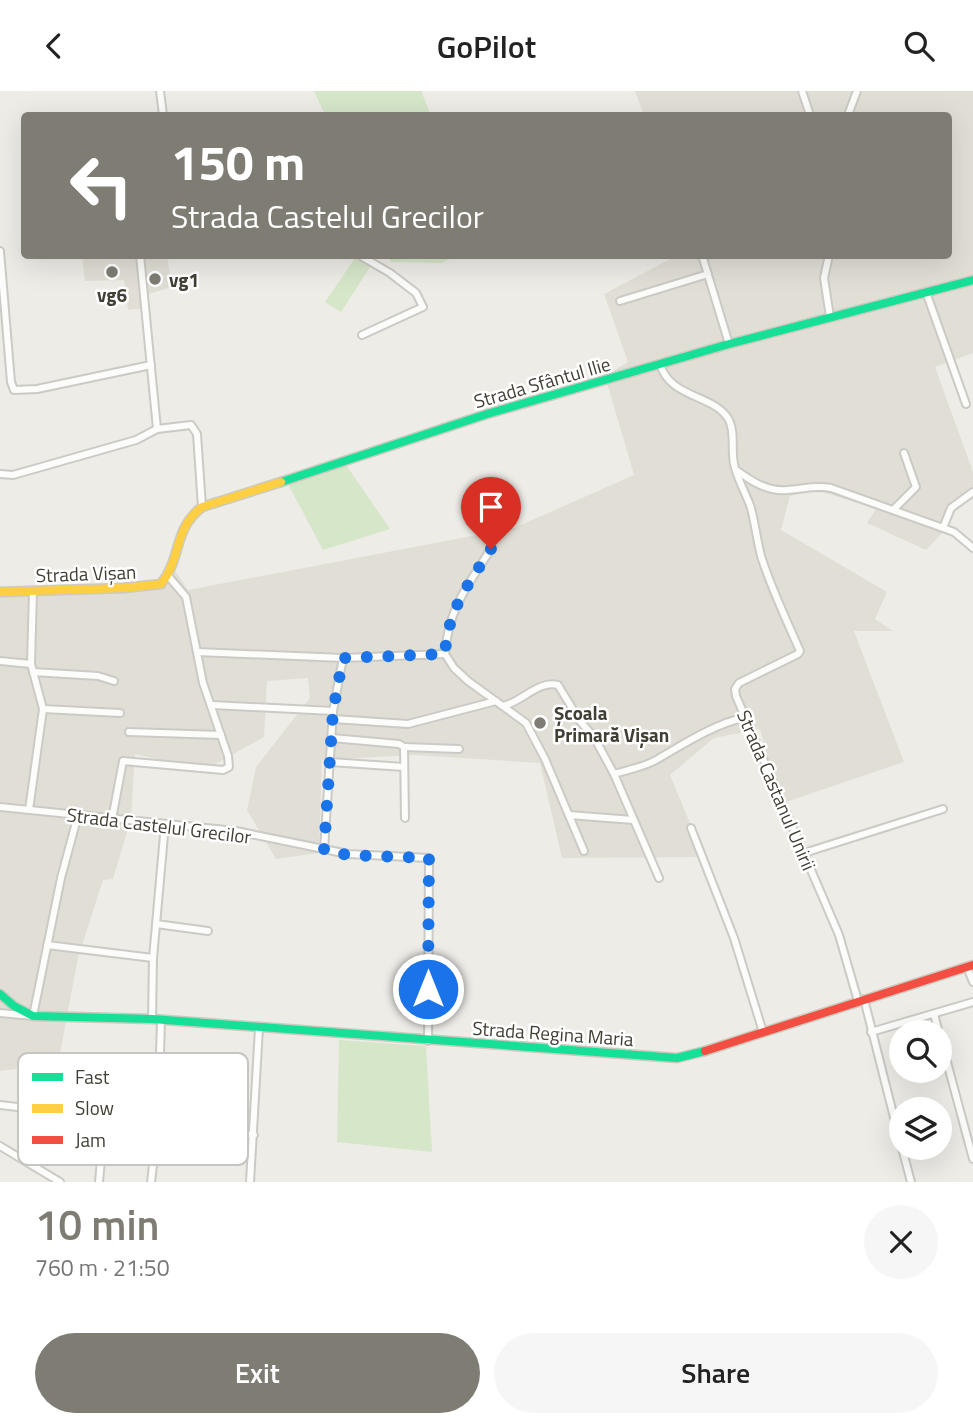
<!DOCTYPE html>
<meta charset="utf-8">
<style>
body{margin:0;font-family:"Titillium Web",sans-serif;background:#f6f6f6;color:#222;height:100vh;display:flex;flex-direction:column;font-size:26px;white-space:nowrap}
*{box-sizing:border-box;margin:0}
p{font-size:23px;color:#767676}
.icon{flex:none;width:38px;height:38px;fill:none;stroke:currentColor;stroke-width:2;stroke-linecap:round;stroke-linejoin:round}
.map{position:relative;height:1091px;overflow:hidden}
.sheet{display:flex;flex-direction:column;background:#fff;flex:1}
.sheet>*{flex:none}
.hud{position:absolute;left:21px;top:21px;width:931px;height:147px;border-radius:7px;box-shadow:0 7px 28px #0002;background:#7e7c73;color:#fff;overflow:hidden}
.controls{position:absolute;left:889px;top:929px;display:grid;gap:14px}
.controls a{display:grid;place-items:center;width:63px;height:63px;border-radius:50%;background:#fff;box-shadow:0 7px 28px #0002;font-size:35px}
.pin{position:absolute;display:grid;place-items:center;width:60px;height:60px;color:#fff;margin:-72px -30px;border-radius:50% 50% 50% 0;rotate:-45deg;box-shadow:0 0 7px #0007}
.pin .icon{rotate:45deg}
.me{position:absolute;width:77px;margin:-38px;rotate:0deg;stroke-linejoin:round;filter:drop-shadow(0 0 5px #0008)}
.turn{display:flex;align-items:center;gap:24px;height:147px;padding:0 35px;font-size:32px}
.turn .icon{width:91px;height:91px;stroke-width:2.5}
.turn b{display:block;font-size:49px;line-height:60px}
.round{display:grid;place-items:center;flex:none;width:74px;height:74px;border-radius:37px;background:#f6f6f6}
.summary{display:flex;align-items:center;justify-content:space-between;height:119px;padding:0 35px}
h1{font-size:42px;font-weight:600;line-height:52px;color:#7e7c73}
.button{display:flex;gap:14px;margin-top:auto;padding:14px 35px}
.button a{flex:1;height:80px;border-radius:42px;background:#7e7c73;color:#fff;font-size:28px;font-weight:600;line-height:80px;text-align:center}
.button a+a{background:#f6f6f6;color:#222}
header{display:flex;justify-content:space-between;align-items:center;height:91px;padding:0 35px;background:#fff;font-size:32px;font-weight:600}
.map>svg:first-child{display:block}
.residential{fill:#e1dfd5}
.green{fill:#d6e6c9}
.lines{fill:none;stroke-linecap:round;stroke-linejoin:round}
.street-casing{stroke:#cbcac5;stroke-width:10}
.fast-casing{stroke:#cccabe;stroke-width:11}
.slow-casing{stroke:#cccabe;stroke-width:11}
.jam-casing{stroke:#cccabe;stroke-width:11}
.street{stroke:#fcfcfb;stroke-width:6}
.fast{stroke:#16e098;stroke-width:8}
.slow{stroke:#ffcf43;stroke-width:8}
.jam{stroke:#f24e42;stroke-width:8}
.route{stroke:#1a73e8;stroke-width:12;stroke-dasharray:0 21.6}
.poi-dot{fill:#7e7c73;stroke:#fff;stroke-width:2.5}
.labels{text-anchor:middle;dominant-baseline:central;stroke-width:5;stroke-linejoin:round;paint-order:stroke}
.poi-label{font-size:19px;font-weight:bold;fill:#423f35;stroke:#fff;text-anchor:start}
.street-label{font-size:19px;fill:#423f35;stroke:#fff}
.key{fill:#fff;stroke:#c6c5c2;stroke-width:2}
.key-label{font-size:19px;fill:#423f35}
</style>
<header><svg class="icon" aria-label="back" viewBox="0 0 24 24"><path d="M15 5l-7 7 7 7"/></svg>GoPilot<svg class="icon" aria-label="search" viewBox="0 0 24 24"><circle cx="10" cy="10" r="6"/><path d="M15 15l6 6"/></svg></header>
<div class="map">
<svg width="973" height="1091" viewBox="0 0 973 1091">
<rect width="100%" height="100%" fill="#edece7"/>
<g class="residential">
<polygon points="635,0 973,0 973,262 935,276 973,381 973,405 953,419 943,441 926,459 867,432 876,418 816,399 790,405 781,439 887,501 875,528 893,540 854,540 904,671 780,713 760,638 714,647 670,684 704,766 562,767 540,672 414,664 322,669 319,762 276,768 247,719 256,676 310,607 308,587 267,590 264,646 212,675 173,672 135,663 131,728 113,788 103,789 78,867 58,973 0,980 0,499 54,500 160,490 174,478 188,499 514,437 634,384 605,285 628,271 604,203 676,165 948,164 948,24 644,24"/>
<polygon points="82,165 167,165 172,196 145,204 145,217 128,219 124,189 85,190"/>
</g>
<g class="green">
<polygon points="314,0 421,0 431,24 325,24"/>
<polygon points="388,165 455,165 442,172 391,171"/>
<polygon points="355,167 370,176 341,221 325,211"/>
<polygon points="346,374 390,438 323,459 287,391"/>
<polygon points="339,949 426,955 432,1061 337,1051"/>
</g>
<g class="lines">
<g class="street-casing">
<g id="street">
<polyline points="160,0 163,24"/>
<polyline points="802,0 810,24"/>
<polyline points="848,24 857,0"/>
<polyline points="0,160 11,291 14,299 37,298 151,274"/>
<polyline points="140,164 157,338"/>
<polyline points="359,164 390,182 416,202 423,216 362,244"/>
<polyline points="702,164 729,253"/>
<polyline points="829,164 824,187 830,226"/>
<polyline points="926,201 966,313"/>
<polyline points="620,210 708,183"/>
<path d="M660 273C670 308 715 303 729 329 736 343 730 362 735 377 739 391 746 403 751 417 755 433 757 449 761 465 771 497 786 528 800 560L798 563 739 592 735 598 736 605 839 844 858 910"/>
<path d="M736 379C751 390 768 401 787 399 803 398 815 394 831 397L943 437"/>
<polyline points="0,383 13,384 136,349 157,338 191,334 197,343 202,416"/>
<polyline points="973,401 951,417 943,437 954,441 973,457"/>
<polyline points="894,418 916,396 904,362"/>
<path d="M491 458C468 494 448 518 445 563L454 577 468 590 526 632 545 668 584 760"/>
<polyline points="197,561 343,567 445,563"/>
<polyline points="0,570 31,573"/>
<polyline points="33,581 98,585 114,590"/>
<polyline points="212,614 333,620"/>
<path d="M503 615C522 611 538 589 558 594L580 630 594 646 614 683 659 787"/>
<polyline points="43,618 120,622"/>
<polyline points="333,628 408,633 496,610"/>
<polyline points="129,641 221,644"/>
<polyline points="332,647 399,653 404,656 405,727"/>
<polyline points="404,656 459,658"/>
<polyline points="330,671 404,676"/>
<path d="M614 683C627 679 644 676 656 669 684 653 714 633 746 626"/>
<polyline points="0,716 236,740 348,763 429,767 428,950"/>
<polyline points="29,719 43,618 31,573 33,500"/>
<polyline points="569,724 633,729"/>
<polyline points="112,728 123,670 223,679 229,676 228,665 203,592 186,506 169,486"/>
<polyline points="691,737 734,847 763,941"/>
<polyline points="324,759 333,620 343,567"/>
<polyline points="804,762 943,718"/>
<polyline points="156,833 208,840"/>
<polyline points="47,854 153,867 152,928"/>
<polyline points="153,867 165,733"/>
<polyline points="967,876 973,891"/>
<polyline points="864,908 901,1054"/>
<polyline points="0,922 33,925 61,787 78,724"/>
<polyline points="934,923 939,942"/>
<polyline points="871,941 973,911"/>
<polyline points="940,945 973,1068"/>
<polyline points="0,1014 254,1044"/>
<polyline points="0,1055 60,1091"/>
<polyline points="902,1057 911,1091"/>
<polyline points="99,1091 104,1036 110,1027"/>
<polyline points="151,1091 158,1031 161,929"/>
<polyline points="250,1091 259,937"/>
</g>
</g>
<g class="fast-casing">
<g id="fast">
<polyline points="281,391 487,323 729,253 973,189"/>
<polyline points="0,903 14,915 33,925 152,928 677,967 705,960"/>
</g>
</g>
<g class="slow-casing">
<path id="slow" d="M0 501 124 497 161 493C182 467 173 438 202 416L281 391"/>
</g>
<g class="jam-casing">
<polyline id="jam" points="705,960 973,874"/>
</g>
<use href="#street" class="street"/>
<use href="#fast" class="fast"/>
<use href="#slow" class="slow"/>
<use href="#jam" class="jam"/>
</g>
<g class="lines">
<path class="route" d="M428 898 429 767 348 764 324 759 333 620 343 567 445 563C448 518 468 494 491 458"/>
</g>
<g class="poi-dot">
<circle cx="112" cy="181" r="7"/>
<circle cx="155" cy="188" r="7"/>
<circle cx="540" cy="632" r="7"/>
</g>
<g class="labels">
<g class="poi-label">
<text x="169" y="188">vg1</text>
<text x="112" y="203" text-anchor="middle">vg6</text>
<text x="554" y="621">Școala<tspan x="554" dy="22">Primară Vișan</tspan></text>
</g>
<g class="street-label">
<text transform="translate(542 291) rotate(-16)">Strada Sfântul Ilie</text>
<text transform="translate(86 482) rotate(-2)">Strada Vișan</text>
<text transform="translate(777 699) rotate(67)">Strada Castanul Unirii</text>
<text transform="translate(159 734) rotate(7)">Strada Castelul Grecilor</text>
<text transform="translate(553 942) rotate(4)">Strada Regina Maria</text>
</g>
</g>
<rect x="18" y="962" width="230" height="112" rx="10" class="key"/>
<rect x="32" y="982" width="31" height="8" fill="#16e098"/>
<rect x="32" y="1013" width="31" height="9" fill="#ffcf43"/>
<rect x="32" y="1045" width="31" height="8" fill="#f24e42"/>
<g class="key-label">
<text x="75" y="993">Fast</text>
<text x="75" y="1024">Slow</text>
<text x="75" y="1056">Jam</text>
</g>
</svg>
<div class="controls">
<a><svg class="icon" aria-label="search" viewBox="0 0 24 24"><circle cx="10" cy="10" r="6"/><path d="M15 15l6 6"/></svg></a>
<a><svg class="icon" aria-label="layers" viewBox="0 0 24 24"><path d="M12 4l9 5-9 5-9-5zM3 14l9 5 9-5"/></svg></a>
</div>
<div class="pin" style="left:491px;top:458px;background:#d93025"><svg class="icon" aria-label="arrive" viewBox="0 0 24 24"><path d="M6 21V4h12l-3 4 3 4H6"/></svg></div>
<svg class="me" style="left:428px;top:898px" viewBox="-20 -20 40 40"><circle r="17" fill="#1a73e8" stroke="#fff" stroke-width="3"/><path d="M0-11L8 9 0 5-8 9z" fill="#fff"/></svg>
<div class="hud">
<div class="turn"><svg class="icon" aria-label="left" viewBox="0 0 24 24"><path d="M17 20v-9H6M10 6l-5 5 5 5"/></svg><div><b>150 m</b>Strada Castelul Grecilor</div></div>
</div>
</div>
<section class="sheet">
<div class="summary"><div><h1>10 min</h1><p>760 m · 21:50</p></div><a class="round"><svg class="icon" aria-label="close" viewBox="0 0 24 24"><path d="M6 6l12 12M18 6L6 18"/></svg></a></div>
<div class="button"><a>Exit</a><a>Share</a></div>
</section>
